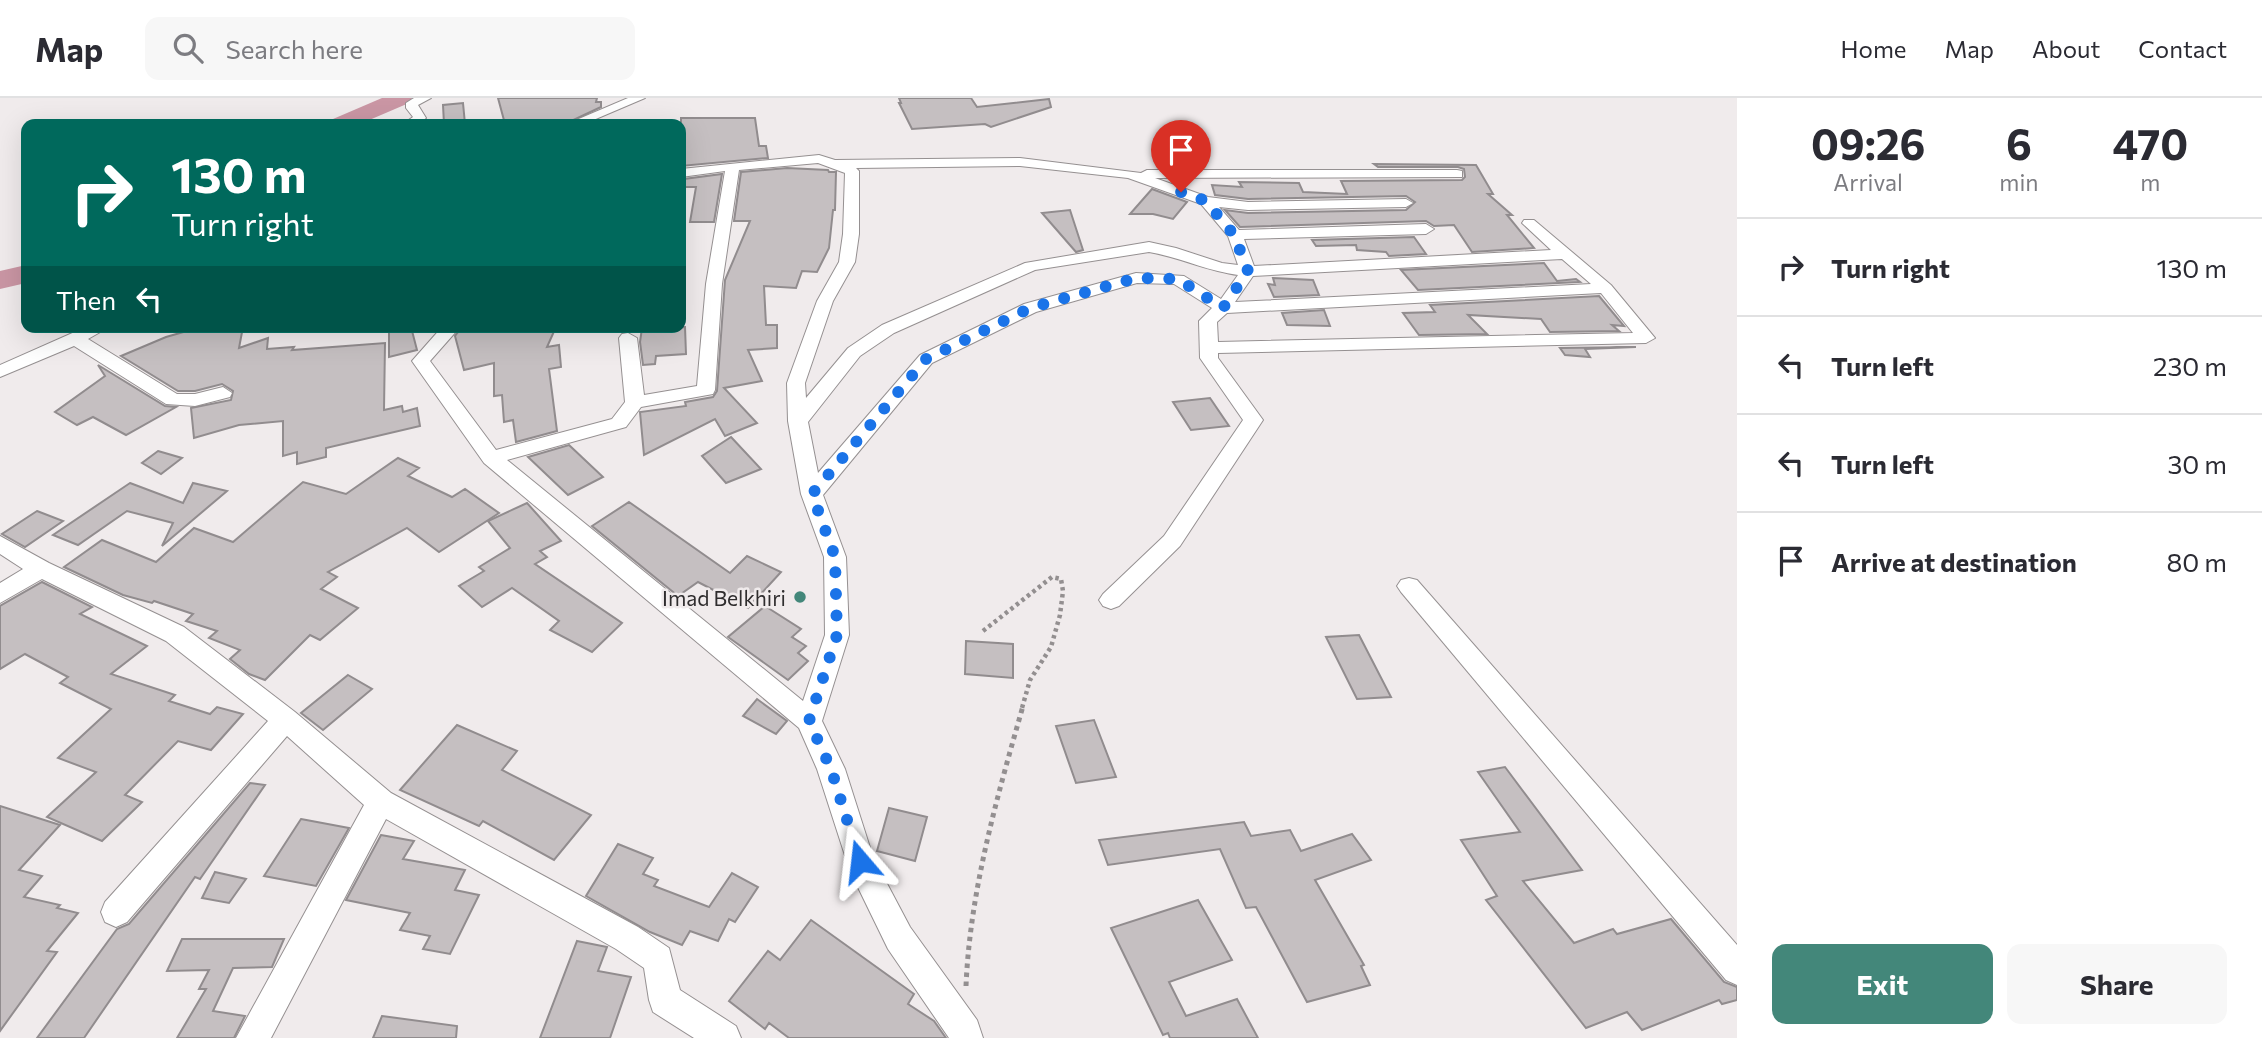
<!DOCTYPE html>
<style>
body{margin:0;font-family:Commissioner,sans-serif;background:#f7f7f7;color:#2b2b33;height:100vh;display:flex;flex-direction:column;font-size:26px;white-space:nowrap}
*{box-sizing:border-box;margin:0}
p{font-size:23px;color:#7c7c81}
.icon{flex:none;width:38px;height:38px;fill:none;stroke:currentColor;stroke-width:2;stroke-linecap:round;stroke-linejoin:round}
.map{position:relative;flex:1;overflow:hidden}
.side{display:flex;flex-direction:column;background:#fff;width:525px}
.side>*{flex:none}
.hud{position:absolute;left:21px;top:21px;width:665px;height:214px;border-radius:14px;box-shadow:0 7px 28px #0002;background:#00695c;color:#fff;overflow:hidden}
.pin{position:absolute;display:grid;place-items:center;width:60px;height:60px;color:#fff;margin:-72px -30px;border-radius:50% 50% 50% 0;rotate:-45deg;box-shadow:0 0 7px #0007}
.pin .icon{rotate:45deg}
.me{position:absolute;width:77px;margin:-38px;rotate:343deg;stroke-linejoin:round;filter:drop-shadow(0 0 5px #0008)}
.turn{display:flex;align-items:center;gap:24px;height:147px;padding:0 35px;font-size:32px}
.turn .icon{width:91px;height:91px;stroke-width:2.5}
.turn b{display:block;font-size:49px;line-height:60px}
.then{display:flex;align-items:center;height:66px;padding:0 35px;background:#0003;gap:14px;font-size:26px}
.eta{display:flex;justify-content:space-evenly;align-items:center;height:119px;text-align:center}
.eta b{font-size:42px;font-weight:700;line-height:49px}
.action{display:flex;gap:14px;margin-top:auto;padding:14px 35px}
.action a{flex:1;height:80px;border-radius:14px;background:#43877a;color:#fff;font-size:28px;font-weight:700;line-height:80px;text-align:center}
.action a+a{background:#f7f7f7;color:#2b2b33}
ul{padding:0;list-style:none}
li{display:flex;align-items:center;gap:21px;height:98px;padding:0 35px;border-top:2px solid #e1e1e2}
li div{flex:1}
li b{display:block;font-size:26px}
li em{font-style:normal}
header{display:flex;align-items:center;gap:42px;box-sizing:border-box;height:98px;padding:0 35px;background:#fff;border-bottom:2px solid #e1e1e2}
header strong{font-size:33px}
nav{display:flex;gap:38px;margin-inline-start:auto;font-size:24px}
.search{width:490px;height:63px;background:#f7f7f7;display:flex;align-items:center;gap:18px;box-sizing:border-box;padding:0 24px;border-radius:14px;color:#7c7c81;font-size:26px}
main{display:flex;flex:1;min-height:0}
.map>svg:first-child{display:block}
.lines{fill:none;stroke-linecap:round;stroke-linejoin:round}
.river{fill:#ca96a4;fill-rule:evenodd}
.building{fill:#c5bfc1;stroke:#918c8e;stroke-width:2}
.minor-casing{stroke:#959091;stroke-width:2}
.path-far1{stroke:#938f90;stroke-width:4.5;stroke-dasharray:3.5 3.5;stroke-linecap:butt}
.path{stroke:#938f90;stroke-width:5;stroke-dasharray:4.5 4.5;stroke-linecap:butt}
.minor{fill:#fff;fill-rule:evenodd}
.route{stroke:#1a73e8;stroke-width:12;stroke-dasharray:0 21.6}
.poi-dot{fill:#43877a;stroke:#f0ebec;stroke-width:2.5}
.labels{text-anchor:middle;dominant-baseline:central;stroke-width:5;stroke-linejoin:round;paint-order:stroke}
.poi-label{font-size:21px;fill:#2f2d2e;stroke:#f0ebec;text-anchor:end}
</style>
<header>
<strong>Map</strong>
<div class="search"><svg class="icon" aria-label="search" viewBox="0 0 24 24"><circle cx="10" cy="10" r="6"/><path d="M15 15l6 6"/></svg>Search here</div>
<nav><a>Home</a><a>Map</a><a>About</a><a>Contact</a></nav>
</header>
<main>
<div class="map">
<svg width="1737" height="940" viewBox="0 0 1737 940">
<rect width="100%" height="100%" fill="#f0ebec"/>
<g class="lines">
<g class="river">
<polygon points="382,0 412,0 409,5 360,26 329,26 333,21"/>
<polygon points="26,167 26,185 0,191 0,173"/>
</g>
</g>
<g class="building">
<polygon points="498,0 597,0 596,4 601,4 601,9 565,26 505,26"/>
<polygon points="899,0 971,0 977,9 1049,1 1051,9 991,29 985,26 912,31 899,5 901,5"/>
<polygon points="463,5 465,26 444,26 443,7"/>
<polygon points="681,20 755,20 759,48 766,48 768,60 681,68"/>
<polygon points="1374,66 1476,67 1493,96 1488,96 1512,117 1507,117 1534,150 1472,154 1454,127 1434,128 1426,123 1240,129 1225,112 1248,115 1406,112 1415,104 1406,98 1248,101 1215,97 1212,87 1242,89 1239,84 1299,85 1303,94 1347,96 1341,83 1462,82 1465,79 1464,71 1458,69 1378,69"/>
<polygon points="787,70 828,72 829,74 836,74 835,112 833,112 829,150 817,174 802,173 796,190 764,188 766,227 777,227 777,250 748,252 762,283 724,290 757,325 725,338 715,321 644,357 640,314 686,308 685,304 713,299 717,293 725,182 750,123 734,123 741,74"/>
<polygon points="722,76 714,124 690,124 696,89 682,89 684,81"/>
<polygon points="1152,91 1187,104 1173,121 1153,116 1130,116"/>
<polygon points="1070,112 1083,152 1076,154 1042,115"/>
<polygon points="1414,139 1426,156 1389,158 1386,154 1357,152 1356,147 1316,148 1312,142"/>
<polygon points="1544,165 1557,183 1576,181 1580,184 1418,192 1401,172"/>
<polygon points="1273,180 1313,182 1319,197 1274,199 1268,186 1275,187"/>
<polygon points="1599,198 1624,228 1612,227 1619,233 1550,234 1541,221 1468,217 1487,236 1419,237 1403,215 1435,214 1430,207"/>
<polygon points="1324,212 1330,228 1287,227 1282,215"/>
<polygon points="201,229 243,229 239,250 268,240 267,251 294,249 292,252 385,245 384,312 402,308 403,314 417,310 420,328 326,350 326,359 297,366 297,354 283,358 283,323 239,327 194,340 191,310 231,302 233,293 222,286 195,293 178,293 121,258 166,239"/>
<polygon points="389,229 411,229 417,252 389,259"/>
<polygon points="462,229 556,229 547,249 559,247 561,269 549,271 557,333 516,344 513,322 504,324 502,297 494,298 494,265 464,272 455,238"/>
<polygon points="685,229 686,256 656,258 655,266 643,267 640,244 642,230"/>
<polygon points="1636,249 1585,251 1590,259 1565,257 1560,250"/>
<polygon points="98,267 165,308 176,309 126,337 93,319 77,327 55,314 105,278"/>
<polygon points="1210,300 1229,328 1191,332 1173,304"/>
<polygon points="731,339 761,371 726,385 702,358"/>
<polygon points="569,347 603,379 568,397 528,359"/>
<polygon points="158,353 182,360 161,376 142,365"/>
<polygon points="398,360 419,370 408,378 452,399 465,391 499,415 439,454 407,430 328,474 337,479 321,491 358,510 320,542 310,537 265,582 249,576 230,561 240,552 209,540 217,533 186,523 193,516 154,503 152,505 123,497 64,469 102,442 156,464 194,430 233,444 303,384 346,396"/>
<polygon points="130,385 183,405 193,385 227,393 162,448 173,425 127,413 78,447 53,437"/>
<polygon points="629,404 730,475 747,458 781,474 748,510 698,484 678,498 592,428"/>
<polygon points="527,405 561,443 540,453 547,459 535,466 622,525 592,554 550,532 559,523 512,490 482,509 459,488 484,473 479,469 510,450 488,423"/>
<polygon points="37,413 63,423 25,449 2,436"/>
<polygon points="42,484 92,509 80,516 147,548 111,576 175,597 169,603 210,616 217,609 243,616 211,652 178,643 125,697 142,704 102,743 47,719 96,674 58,660 111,611 60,585 68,579 25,556 0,571 0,508"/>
<polygon points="765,508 801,531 792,539 806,548 798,555 808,563 788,582 728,539"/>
<polygon points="1359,537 1391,599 1357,601 1326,539"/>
<polygon points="966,543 1013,546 1013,580 965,576"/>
<polygon points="348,577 372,591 323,632 301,615"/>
<polygon points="757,601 787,623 776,636 743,618"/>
<polygon points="1094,622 1116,679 1076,685 1056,628"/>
<polygon points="457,627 517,653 502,672 591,717 554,762 483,723 479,728 400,692"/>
<polygon points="1505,669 1582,772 1523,783 1574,845 1613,831 1617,836 1671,821 1724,884 1737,889 1737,902 1722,906 1719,902 1642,932 1627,914 1586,930 1486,802 1497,798 1461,742 1520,734 1478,674"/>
<polygon points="250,685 265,687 200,781 195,779 84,940 37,940 117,831 129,826"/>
<polygon points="0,708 60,727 19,772 42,778 24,799 60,807 57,810 78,815 47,853 57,854 0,933"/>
<polygon points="889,710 927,719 915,763 877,753"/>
<polygon points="301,721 349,730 316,788 264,778"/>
<polygon points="1244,724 1251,738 1290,732 1301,753 1352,736 1371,762 1315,782 1364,867 1361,868 1370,887 1307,904 1256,809 1246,810 1220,751 1108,767 1099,742"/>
<polygon points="381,737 414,743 403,761 465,772 455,792 479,797 450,856 423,851 430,838 400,832 410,815 346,802"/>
<polygon points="618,746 653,760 643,776 658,782 654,788 709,809 732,775 758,789 735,824 729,821 718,843 690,833 682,847 650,834 586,798"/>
<polygon points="215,774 246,781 229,805 202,800"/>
<polygon points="1198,802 1232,862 1169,884 1186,918 1237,901 1258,940 1170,940 1168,935 1163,937 1111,830"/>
<polygon points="811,822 914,896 908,906 934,923 946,940 789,940 769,925 765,931 729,903 768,853 780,862"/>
<polygon points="182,841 284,841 272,869 233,870 213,913 245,918 234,940 177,940 206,891 199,891 209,872 167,873"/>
<polygon points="577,843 607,849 598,873 631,879 610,940 540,940"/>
<polygon points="382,918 457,928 456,940 373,940"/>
</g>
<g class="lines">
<g class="minor-casing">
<g id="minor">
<polygon points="414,0 431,0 418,7 426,20 418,26 403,26 413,19 406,10 406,5"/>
<polygon points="628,0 645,0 584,26 567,26"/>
<path d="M819 57 835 62 1020 60 1141 75 1147 72H1457L1462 73V79L1155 80 1208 99 1248 104 1406 101 1413 105 1406 109 1248 112 1219 109 1239 132 1426 126 1434 131 1426 136 1244 141 1254 168 1551 152 1522 125 1524 122H1534L1611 187 1655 240 1646 245 1218 255V260L1263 322 1180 448 1119 508 1111 511 1103 508 1099 502 1103 496 1164 438 1243 322 1200 260 1199 223 1212 210 1174 186 1137 185 1036 214 932 265 823 397 846 459 849 537 822 623 845 671 873 759 910 829 977 922 983 940H949L888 851 850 773 817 671 799 630 484 365 412 263 442 229H460L430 263 496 352 612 321 625 304 619 240 622 236 628 235 637 240 644 297 697 288 706 186 725 73 681 79V71ZM818 65 845 75 843 136 839 164 817 203 787 285 788 323 801 396 824 459 825 537 803 603 507 362 626 329 641 309 713 296 715 292 722 186 739 72ZM1020 68 1128 80 1201 106 1228 138 1238 167 1222 165 1176 150 1149 144 1025 165 882 227 848 250 806 300 805 285 833 203 855 164 859 136V73L856 70ZM1149 154C1179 159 1207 173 1238 177L1221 201 1184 178 1136 175 1024 206 920 257 818 375 808 324 860 258 894 235 1035 172ZM1562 161 1591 186 1235 204 1253 178ZM1601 195 1633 235 1218 244 1217 224 1227 215Z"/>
<polygon points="86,229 109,229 88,241 177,296 195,296 223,289 232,295 230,299 195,308 166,306 74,248 0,279 0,267"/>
<polygon points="0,438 49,465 184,529 295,614 391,695 638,829 669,850 680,892 736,928 741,940 694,940 653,914 649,902 644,870 616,851 386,721 271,940 236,940 364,707 287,638 127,824 116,829 105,824 101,814 105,804 268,623 166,543 42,481 0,505 0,485 23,471 0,456"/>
<polygon points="1409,480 1417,482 1737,847 1737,887 1726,882 1401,494 1397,488 1401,482"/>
</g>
</g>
<polyline class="path-far1" points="983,533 1052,479 1061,481 1063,493 1060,517 1051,549 1030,582 1022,610"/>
<path class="path" d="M966 888C970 793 997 699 1023 608"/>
<use href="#minor" class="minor"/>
</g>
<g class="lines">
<polyline class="route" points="860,763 831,671 809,623 837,537 835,459 812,396 926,261 1030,210 1136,180 1178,181 1223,210 1248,173 1234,137 1206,103 1181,94"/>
</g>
<circle class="poi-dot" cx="800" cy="499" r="7"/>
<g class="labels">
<g class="poi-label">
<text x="786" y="499">Imad Belkhiri</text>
</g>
</g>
</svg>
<div class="pin" style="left:1181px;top:94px;background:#d93025"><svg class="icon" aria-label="arrive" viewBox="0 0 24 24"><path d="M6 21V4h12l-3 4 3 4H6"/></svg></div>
<svg class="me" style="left:860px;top:763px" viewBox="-20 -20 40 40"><path d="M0-17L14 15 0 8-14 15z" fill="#1a73e8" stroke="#fff" stroke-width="4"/></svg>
<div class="hud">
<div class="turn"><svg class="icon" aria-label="right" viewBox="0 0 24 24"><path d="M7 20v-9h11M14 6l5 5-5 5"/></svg><div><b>130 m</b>Turn right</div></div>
<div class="then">Then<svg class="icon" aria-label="left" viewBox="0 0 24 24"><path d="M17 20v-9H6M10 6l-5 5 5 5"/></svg></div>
</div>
</div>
<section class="side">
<div class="eta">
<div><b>09:26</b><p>Arrival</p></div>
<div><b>6</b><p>min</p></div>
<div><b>470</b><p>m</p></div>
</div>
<ul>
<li><svg class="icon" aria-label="right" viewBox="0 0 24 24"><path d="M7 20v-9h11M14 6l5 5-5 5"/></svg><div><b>Turn right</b></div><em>130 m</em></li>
<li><svg class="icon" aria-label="left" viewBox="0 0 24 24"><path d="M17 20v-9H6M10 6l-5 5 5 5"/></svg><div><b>Turn left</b></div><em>230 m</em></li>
<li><svg class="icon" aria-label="left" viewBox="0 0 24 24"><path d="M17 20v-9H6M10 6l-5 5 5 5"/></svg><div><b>Turn left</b></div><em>30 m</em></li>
<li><svg class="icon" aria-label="arrive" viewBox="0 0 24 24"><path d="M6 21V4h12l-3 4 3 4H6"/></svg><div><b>Arrive at destination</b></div><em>80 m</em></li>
</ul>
<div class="action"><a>Exit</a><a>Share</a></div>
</section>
</main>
